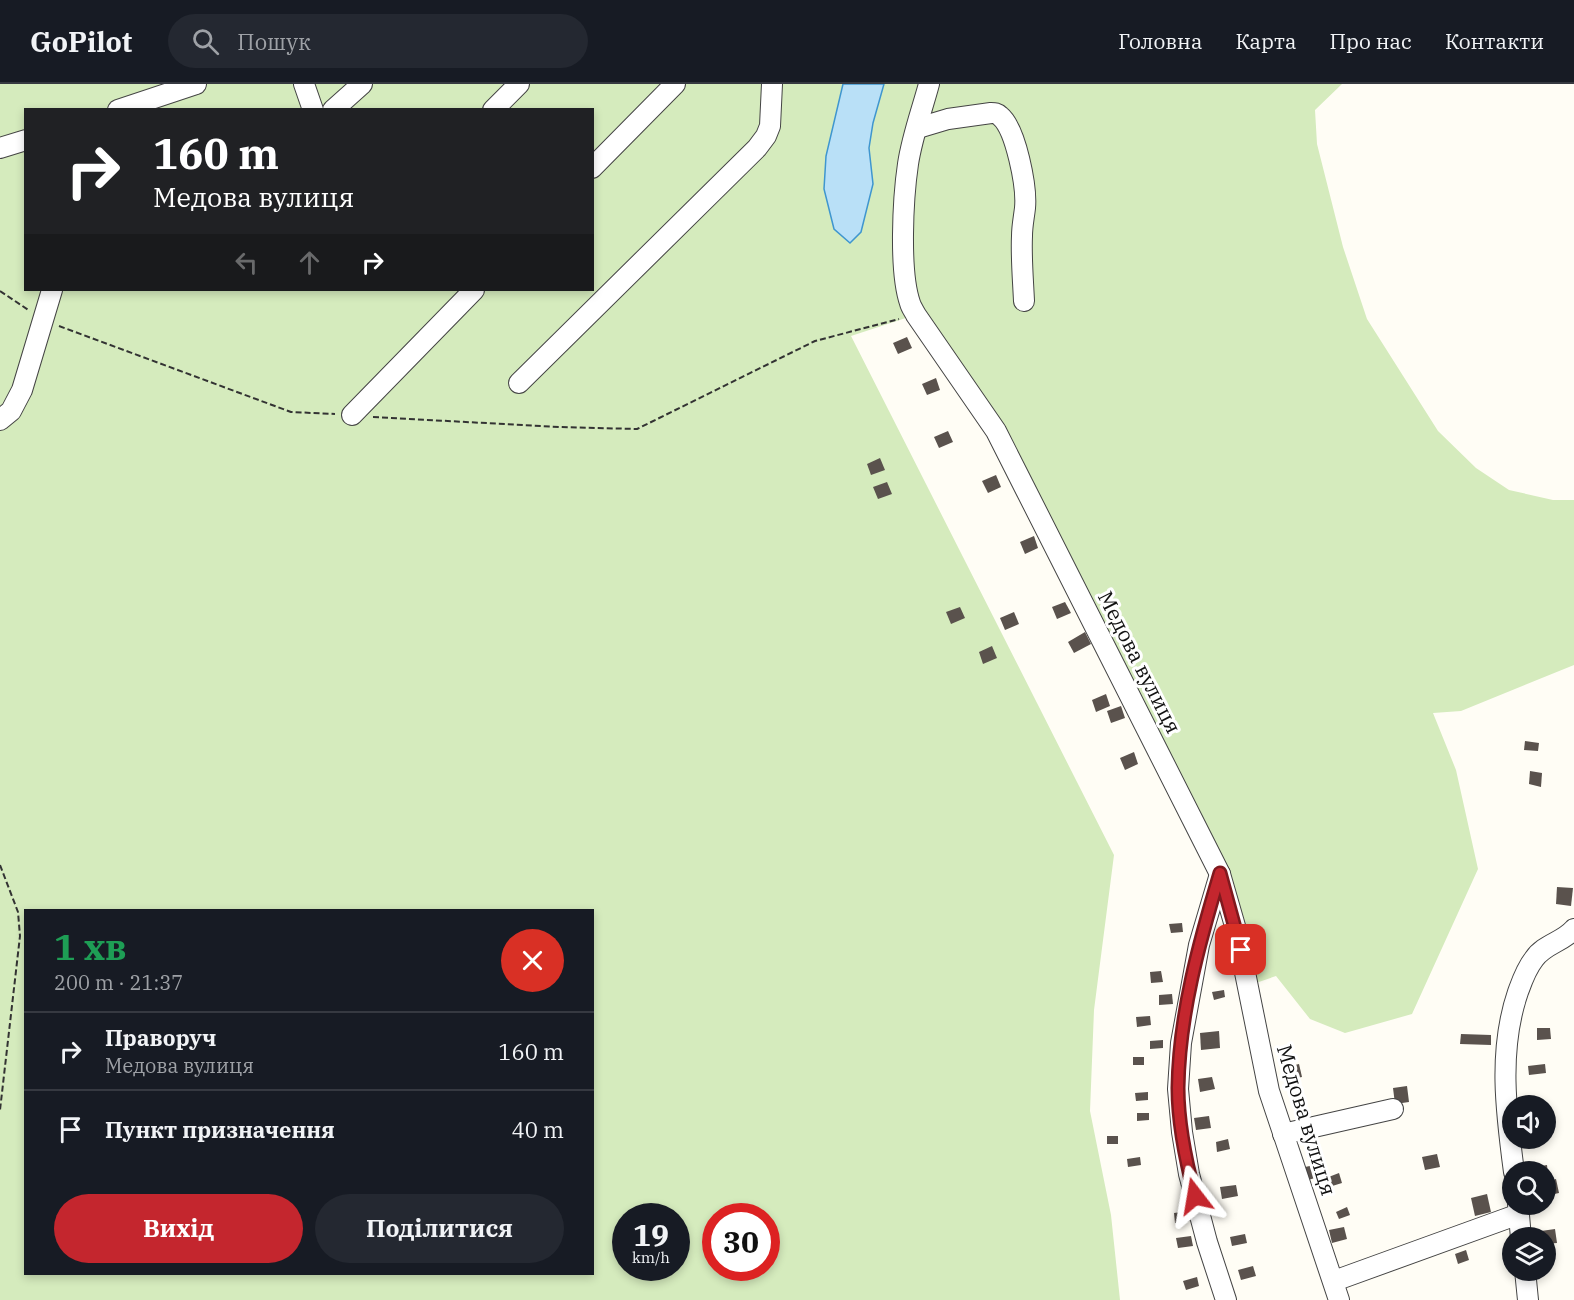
<!DOCTYPE html>
<html lang="uk">
<meta charset="utf-8">
<style>
body{margin:0;font-family:"IBM Plex Serif",serif;background:#242831;color:#f1f3f6;height:100vh;display:flex;flex-direction:column;font-size:22px;white-space:nowrap}
*{box-sizing:border-box;margin:0}
p{font-size:20px;color:#9ea1a6}
.icon{flex:none;width:33px;height:33px;fill:none;stroke:currentColor;stroke-width:2;stroke-linecap:round;stroke-linejoin:round}
.map{position:relative;flex:1;overflow:hidden}
.side{position:absolute;left:24px;top:825px;width:570px;height:366px;display:flex;flex-direction:column;background:#171b24;border-radius:0px;box-shadow:0 3px 9px #0003}
.side>*{flex:none}
.hud{position:absolute;left:24px;top:24px;width:570px;height:183px;border-radius:0px;box-shadow:0 3px 9px #0003;background:#202124;color:#fff;overflow:hidden}
.fabs{position:absolute;left:1502px;top:1011px;display:grid;gap:12px}
.fabs a{display:grid;place-items:center;width:54px;height:54px;border-radius:50%;background:#171b24;box-shadow:0 3px 9px #0003;font-size:30px}
.speed{position:absolute;left:612px;top:1119px;display:flex;gap:12px;font-size:30px;font-weight:700;text-align:center}
.speed>*{display:grid;place-content:center;width:78px;height:78px;border-radius:50%;background:#171b24;box-shadow:0 3px 9px #0003;line-height:1}
.speed small{font-size:15px;font-weight:400}
.speed .limit{border:9px solid #d22;background:#fff;color:#111}
.pin{position:absolute;display:grid;place-items:center;width:51px;height:51px;color:#fff;margin:-26px;border-radius:12px;box-shadow:0 3px 9px #0006}
.me{position:absolute;width:66px;margin:-33px;rotate:346deg;stroke-linejoin:round;filter:drop-shadow(0 0 4px #0008)}
.turn{display:flex;align-items:center;gap:21px;height:126px;padding:0 30px;font-size:27px}
.turn .icon{width:78px;height:78px;stroke-width:2.5}
.turn b{display:block;font-size:42px;line-height:51px}
.lanes{display:flex;align-items:center;height:57px;padding:0 30px;background:#0003;justify-content:center;gap:30px;direction:ltr}
.lanes .off{opacity:.35}
.round{display:grid;place-items:center;flex:none;width:63px;height:63px;border-radius:32px;background:#242831}
.head{display:flex;align-items:center;justify-content:space-between;height:102px;padding:0 30px}
h1{font-size:36px;font-weight:700;line-height:45px;color:#1e9e55}
.button{display:flex;gap:12px;margin-top:auto;padding:12px 30px}
.button a{flex:1;height:69px;border-radius:36px;background:#c4262e;color:#fff;font-size:24px;font-weight:700;line-height:69px;text-align:center}
.button a+a{background:#242831;color:#f1f3f6}
ul{padding:0;list-style:none}
li{display:flex;align-items:center;gap:18px;height:78px;padding:0 30px;border-top:2px solid #363941}
li div{flex:1}
li b{display:block;font-size:22px}
li em{font-style:normal}
header{display:flex;align-items:center;gap:36px;box-sizing:border-box;height:84px;padding:0 30px;background:#171b24;border-bottom:2px solid #363941}
header strong{font-size:28px}
nav{display:flex;gap:33px;margin-inline-start:auto;font-size:21px}
.search{width:420px;height:54px;background:#242831;display:flex;align-items:center;gap:15px;box-sizing:border-box;padding:0 21px;border-radius:33px;color:#9ea1a6;font-size:22px}
.map>svg:first-child{display:block}
.green{fill:#d5ebbd;fill-rule:evenodd}
.water{fill:#b9e0f7;stroke:#3f96cf;stroke-width:1.5}
.building{fill:#5a524d}
.lines{fill:none;stroke-linecap:round;stroke-linejoin:round}
.minor-casing{stroke:#444;stroke-width:22}
.path{stroke:#333;stroke-width:2;stroke-dasharray:6 3;stroke-linecap:butt}
.minor{stroke:#fff;stroke-width:20}
.route-casing{stroke:#7f191e;stroke-width:15}
.route{stroke:#c4262e;stroke-width:10}
.labels{text-anchor:middle;dominant-baseline:central;stroke-width:6;stroke-linejoin:round;paint-order:stroke}
.street-label{font-size:21px;fill:#111;stroke:#fff}
</style>
<header>
<strong>GoPilot</strong>
<div class="search"><svg class="icon" aria-label="search" viewBox="0 0 24 24"><circle cx="10" cy="10" r="6"/><path d="M15 15l6 6"/></svg>Пошук</div>
<nav><a>Головна</a><a>Карта</a><a>Про нас</a><a>Контакти</a></nav>
</header>
<div class="map">
<svg width="1574" height="1216" viewBox="0 0 1574 1216">
<rect width="100%" height="100%" fill="#fffdf5"/>
<path class="green" d="M0 0H1342L1315 26 1317 60 1343 163 1367 235 1438 347 1476 384 1509 406 1553 416H1574V581L1461 627 1433 629 1456 686 1478 785 1412 930 1345 949 1310 935 1276 892 1253 900 1223 785 921 229 851 252 1114 771 1094 926 1090 1027 1111 1131 1120 1216H0ZM26 26H592V206H26ZM26 826H592V1190H26ZM626 1132H676V1184H626ZM716 1132H766V1184H716Z"/>
<polygon class="water" points="843,0 884,0 873,39 869,64 873,100 861,148 850,159 834,145 824,105 826,72"/>
<g class="building">
<polygon points="907,253 912,264 898,270 893,259"/>
<polygon points="936,294 940,306 927,311 922,300"/>
<polygon points="948,347 953,358 939,364 934,353"/>
<polygon points="880,374 885,386 871,391 867,380"/>
<polygon points="996,391 1001,403 988,409 982,397"/>
<polygon points="887,398 892,410 878,415 873,403"/>
<polygon points="1034,452 1038,464 1025,470 1020,458"/>
<polygon points="1065,518 1071,529 1057,535 1052,523"/>
<polygon points="960,523 965,534 951,540 946,528"/>
<polygon points="1014,528 1019,540 1005,546 1000,534"/>
<polygon points="1085,548 1091,560 1074,569 1068,558"/>
<polygon points="992,562 997,574 983,580 979,568"/>
<polygon points="1106,610 1110,622 1096,628 1092,616"/>
<polygon points="1121,622 1125,634 1111,639 1107,627"/>
<polygon points="1525,657 1539,659 1538,667 1524,666"/>
<polygon points="1134,668 1138,680 1125,686 1120,674"/>
<polygon points="1530,687 1542,689 1541,703 1529,700"/>
<polygon points="1557,803 1573,804 1571,822 1556,820"/>
<polygon points="1182,839 1183,848 1171,849 1169,840"/>
<polygon points="1161,887 1163,898 1151,899 1150,888"/>
<polygon points="1224,906 1225,913 1214,916 1212,908"/>
<polygon points="1172,910 1173,920 1159,921 1159,911"/>
<polygon points="1150,932 1151,941 1137,943 1136,933"/>
<polygon points="1537,944 1550,944 1551,955 1537,956"/>
<polygon points="1219,947 1220,964 1201,966 1200,949"/>
<polygon points="1461,950 1491,951 1491,961 1460,960"/>
<polygon points="1163,956 1163,964 1150,965 1150,957"/>
<rect x="1133" y="973" width="11" height="8"/>
<polygon points="1299,980 1302,993 1286,996 1283,984"/>
<polygon points="1545,980 1546,989 1529,991 1528,982"/>
<polygon points="1212,993 1215,1005 1200,1008 1198,995"/>
<polygon points="1407,1002 1409,1018 1395,1020 1393,1004"/>
<polygon points="1148,1008 1148,1016 1136,1017 1135,1009"/>
<polygon points="1137,1029 1149,1029 1149,1036 1137,1037"/>
<polygon points="1209,1032 1211,1044 1196,1046 1194,1034"/>
<rect x="1107" y="1052" width="11" height="8"/>
<polygon points="1228,1055 1230,1065 1217,1068 1216,1058"/>
<polygon points="1437,1070 1440,1083 1425,1086 1422,1073"/>
<polygon points="1140,1073 1141,1081 1128,1083 1127,1075"/>
<polygon points="1319,1080 1322,1092 1308,1096 1305,1083"/>
<polygon points="1547,1081 1548,1091 1545,1091 1545,1088 1535,1088 1535,1083"/>
<polygon points="1339,1089 1342,1099 1329,1103 1326,1094"/>
<polygon points="1556,1095 1559,1109 1545,1112 1545,1098"/>
<polygon points="1236,1101 1238,1112 1222,1115 1220,1103"/>
<polygon points="1487,1110 1491,1128 1475,1132 1471,1114"/>
<polygon points="1347,1123 1350,1131 1339,1135 1336,1128"/>
<polygon points="1189,1127 1190,1137 1175,1139 1174,1129"/>
<polygon points="1344,1143 1347,1155 1332,1159 1329,1146"/>
<polygon points="1555,1145 1557,1159 1545,1160 1545,1154 1535,1154 1534,1148"/>
<polygon points="1245,1150 1247,1159 1232,1162 1230,1153"/>
<polygon points="1191,1152 1193,1162 1178,1164 1176,1154"/>
<polygon points="1466,1166 1469,1176 1458,1180 1455,1170"/>
<polygon points="1551,1167 1553,1181 1545,1182 1545,1168"/>
<polygon points="1253,1182 1256,1192 1241,1196 1238,1186"/>
<polygon points="1197,1193 1199,1202 1186,1206 1183,1197"/>
</g>
<g class="lines">
<g class="minor-casing">
<g id="minor">
<polyline points="304,0 313,26"/>
<path d="M929 0C922 26 912 53 908 80 903 114 899 187 910 219 911 223 914 227 916 231L996 347 1220 790 1237 849 1269 1007 1339 1216"/>
<polyline points="118,26 196,0"/>
<polyline points="333,26 362,0"/>
<polyline points="493,26 519,0"/>
<path d="M918 44 948 35 991 29C995 29 997 29 1000 32 1016 45 1027 103 1025 124 1024 133 1022 142 1022 152 1021 173 1023 195 1024 217"/>
<polyline points="0,64 26,56"/>
<polyline points="592,84 675,0"/>
<polyline points="519,299 757,64 766,52 770,42 772,0"/>
<polyline points="352,331 474,206"/>
<polyline points="0,336 11,327 22,306 52,206"/>
<polyline points="1220,790 1199,861 1181,959 1178,1005 1182,1048 1189,1090 1207,1158 1226,1216"/>
<polyline points="1283,1050 1393,1025"/>
<path d="M1514 1088C1506 1028 1498 966 1518 908 1522 897 1526 885 1534 875 1544 860 1563 858 1574 845"/>
<polyline points="1518,1120 1521,1154"/>
<polyline points="1525,1186 1528,1216"/>
<polyline points="1334,1197 1519,1130"/>
</g>
</g>
<g class="path">
<polyline points="0,207 30,227"/>
<polyline points="59,242 291,328 335,330"/>
<polyline points="373,333 559,343 637,345 815,257 899,235"/>
<polyline points="0,781 18,828 20,852 0,1026"/>
</g>
<use href="#minor" class="minor"/>
</g>
<g class="lines">
<g class="route-casing">
<path id="route" d="M1195 1112C1186 1078 1178 1040 1178 1004 1179 931 1199 859 1220 789L1241 866"/>
</g>
<use href="#route" class="route"/>
</g>
<g class="labels">
<g class="street-label">
<text transform="translate(1140 578) rotate(63)">Медова вулиця</text>
<text transform="translate(1307 1036) rotate(73)">Медова вулиця</text>
</g>
</g>
</svg>
<div class="fabs">
<a><svg class="icon" aria-label="sound" viewBox="0 0 24 24"><path d="M4 9h4l5-4v14l-5-4H4zM17 9q2 3 0 6"/></svg></a>
<a><svg class="icon" aria-label="search" viewBox="0 0 24 24"><circle cx="10" cy="10" r="6"/><path d="M15 15l6 6"/></svg></a>
<a><svg class="icon" aria-label="layers" viewBox="0 0 24 24"><path d="M12 4l9 5-9 5-9-5zM3 14l9 5 9-5"/></svg></a>
</div>
<div class="speed"><div>19<small>km/h</small></div><div class="limit">30</div></div>
<div class="pin" style="left:1241px;top:866px;background:#d93025"><svg class="icon" aria-label="arrive" viewBox="0 0 24 24"><path d="M6 21V4h12l-3 4 3 4H6"/></svg></div>
<svg class="me" style="left:1195px;top:1112px" viewBox="-20 -20 40 40"><path d="M0-17L14 15 0 8-14 15z" fill="#c4262e" stroke="#fff" stroke-width="4"/></svg>
<div class="hud">
<div class="turn"><svg class="icon" aria-label="right" viewBox="0 0 24 24"><path d="M7 20v-9h11M14 6l5 5-5 5"/></svg><div><b>160 m</b>Медова вулиця</div></div>
<div class="lanes"><svg class="icon off" aria-label="left" viewBox="0 0 24 24"><path d="M17 20v-9H6M10 6l-5 5 5 5"/></svg><svg class="icon off" aria-label="ahead" viewBox="0 0 24 24"><path d="M12 20V5M6 11l6-6 6 6"/></svg><svg class="icon" aria-label="right" viewBox="0 0 24 24"><path d="M7 20v-9h11M14 6l5 5-5 5"/></svg></div>
</div>
<section class="side">
<div class="head"><div><h1>1 хв</h1><p>200 m · 21:37</p></div><a class="round" style="background:#d93025;color:#fff"><svg class="icon" aria-label="close" viewBox="0 0 24 24"><path d="M6 6l12 12M18 6L6 18"/></svg></a></div>
<ul>
<li><svg class="icon" aria-label="right" viewBox="0 0 24 24"><path d="M7 20v-9h11M14 6l5 5-5 5"/></svg><div><b>Праворуч</b><p>Медова вулиця</p></div><em>160 m</em></li>
<li><svg class="icon" aria-label="arrive" viewBox="0 0 24 24"><path d="M6 21V4h12l-3 4 3 4H6"/></svg><div><b>Пункт призначення</b></div><em>40 m</em></li>
</ul>
<div class="button"><a>Вихід</a><a>Поділитися</a></div>
</section>
</div>
